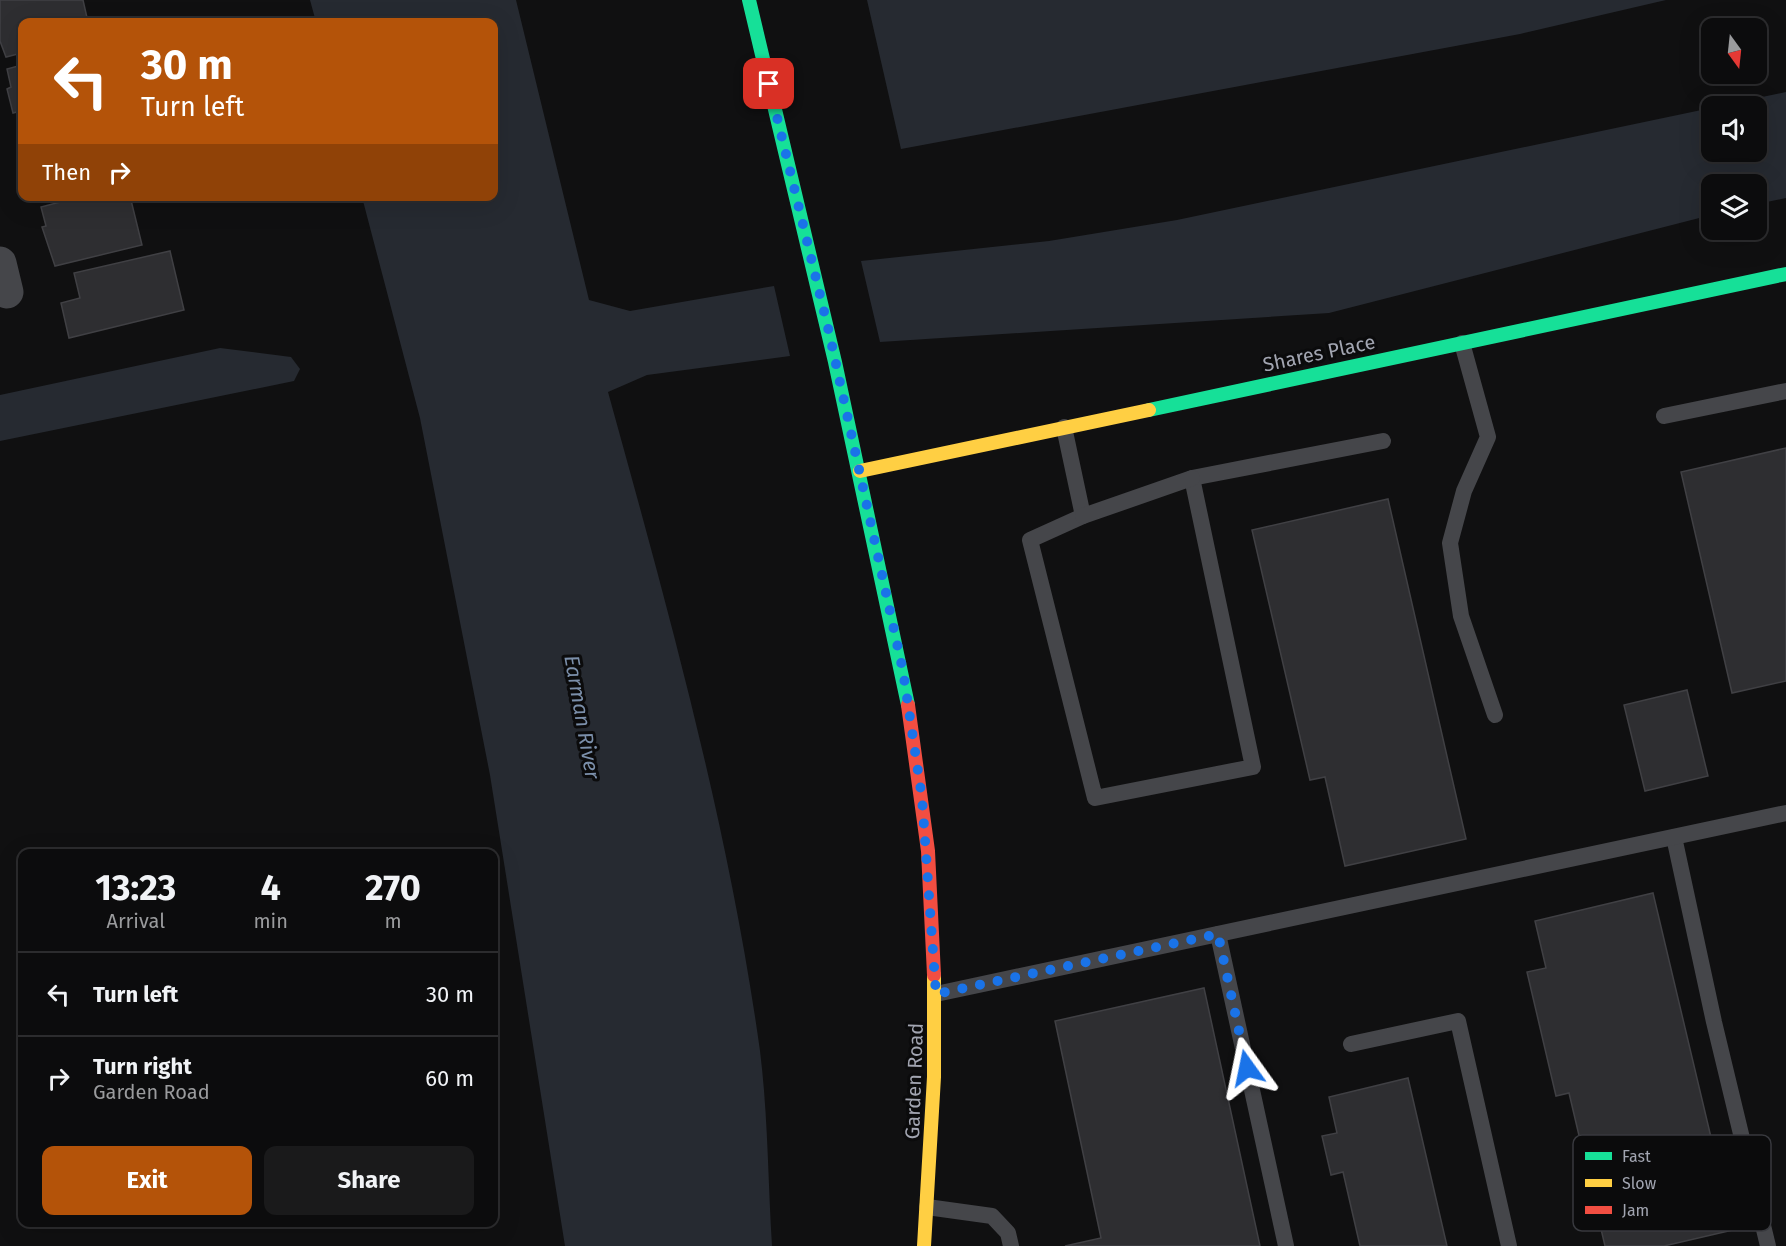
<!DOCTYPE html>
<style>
body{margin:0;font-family:"Fira Sans",sans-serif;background:#1a1a1b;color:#f1f3f6;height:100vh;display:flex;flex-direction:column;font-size:22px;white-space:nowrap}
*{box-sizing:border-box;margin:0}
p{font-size:20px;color:#9a9b9d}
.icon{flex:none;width:33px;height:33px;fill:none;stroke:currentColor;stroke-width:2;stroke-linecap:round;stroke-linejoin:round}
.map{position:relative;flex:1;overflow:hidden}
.panel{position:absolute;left:18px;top:849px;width:480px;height:378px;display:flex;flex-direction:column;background:#0c0c0d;border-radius:12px;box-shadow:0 6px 24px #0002,0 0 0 2px #2c2c2e}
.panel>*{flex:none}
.banner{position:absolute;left:18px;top:18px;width:480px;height:183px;border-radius:12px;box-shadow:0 6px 24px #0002,0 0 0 2px #2c2c2e;background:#b45309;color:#fff;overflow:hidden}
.needle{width:39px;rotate:165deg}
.tools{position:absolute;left:1701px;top:18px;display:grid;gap:12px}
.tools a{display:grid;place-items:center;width:66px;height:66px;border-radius:12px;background:#0c0c0d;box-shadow:0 6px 24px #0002,0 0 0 2px #2c2c2e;font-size:30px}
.pin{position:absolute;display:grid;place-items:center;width:51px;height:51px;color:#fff;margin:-26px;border-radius:12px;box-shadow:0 3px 9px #0006}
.me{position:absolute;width:66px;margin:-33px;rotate:348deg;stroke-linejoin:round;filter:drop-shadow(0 0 4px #0008)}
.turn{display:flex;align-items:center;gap:21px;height:126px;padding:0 24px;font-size:27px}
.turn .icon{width:78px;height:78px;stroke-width:2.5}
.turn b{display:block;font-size:42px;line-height:51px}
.then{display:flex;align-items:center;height:57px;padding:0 24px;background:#0003;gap:12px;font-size:22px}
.eta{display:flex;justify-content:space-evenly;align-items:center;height:102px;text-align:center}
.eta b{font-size:36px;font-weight:700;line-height:42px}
.button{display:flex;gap:12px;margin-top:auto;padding:12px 24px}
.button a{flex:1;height:69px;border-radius:12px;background:#b45309;color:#fff;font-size:24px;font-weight:700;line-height:69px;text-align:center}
.button a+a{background:#1a1a1b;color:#f1f3f6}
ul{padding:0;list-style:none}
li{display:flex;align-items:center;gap:18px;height:84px;padding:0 24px;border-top:2px solid #2c2c2e}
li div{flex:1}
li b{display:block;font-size:22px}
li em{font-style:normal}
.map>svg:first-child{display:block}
.water{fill:#262a31}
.building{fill:#2e2e31;stroke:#404044;stroke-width:1.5}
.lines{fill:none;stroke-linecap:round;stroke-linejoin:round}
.lane{stroke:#45464a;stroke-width:16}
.street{stroke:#45464a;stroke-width:33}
.fast{stroke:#16e098;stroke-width:14}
.slow{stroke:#ffcf43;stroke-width:14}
.jam{stroke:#f24e42;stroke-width:14}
.route{stroke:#1a73e8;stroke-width:10;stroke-dasharray:0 18}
.labels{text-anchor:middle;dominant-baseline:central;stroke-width:6;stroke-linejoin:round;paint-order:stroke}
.street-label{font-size:20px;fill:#a2a5b1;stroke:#0b0b0c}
.water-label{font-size:21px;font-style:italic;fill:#7b8faa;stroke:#0b0b0c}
.key{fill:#0b0b0c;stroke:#38393e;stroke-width:1.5}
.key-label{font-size:16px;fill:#a2a5b1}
</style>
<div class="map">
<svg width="1786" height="1246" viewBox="0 0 1786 1246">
<rect width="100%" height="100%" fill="#101011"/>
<g class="water">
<path d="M310 0H516L589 300 630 311 774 286 790 356 647 375 608 392C668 609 729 827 760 1051 768 1115 768 1182 772 1246H565L490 775 420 418 362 197 494 196V22H316Z"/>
<polygon points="867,0 1666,0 1520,34 901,149"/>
<polygon points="1786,92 1786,198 1757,204 1756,184 1712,184 1711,215 1329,313 880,342 861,261 1049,241 1177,220 1711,108 1712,152 1756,152 1756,106 1719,106"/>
<polygon points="220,348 291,357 300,369 294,381 0,441 0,395"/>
</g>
<g class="building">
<polygon points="0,0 83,0 88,22 22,22 22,53 6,57 0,41"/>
<polygon points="22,65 22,127 21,128 17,112 13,113 7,89 11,87 7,69"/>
<polygon points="83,196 130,196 142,245 55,266 42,227 46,226 41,207"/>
<polygon points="170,251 184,310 69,338 61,303 80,298 74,273"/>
<polygon points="1786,448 1786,681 1732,693 1681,472"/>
<polygon points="1388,499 1466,839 1345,866 1325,777 1310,780 1252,530"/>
<polygon points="1687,690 1708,776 1645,791 1624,705"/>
<polygon points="1653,893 1733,1230 1664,1246 1605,1246 1569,1093 1556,1096 1527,972 1546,968 1535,921"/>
<polygon points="1204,988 1260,1246 1065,1246 1101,1238 1055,1021"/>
<polygon points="1408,1078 1447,1246 1360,1246 1343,1172 1331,1175 1322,1136 1337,1133 1329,1097"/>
</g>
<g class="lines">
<g class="lane">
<polyline points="1462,343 1488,437 1464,491 1450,543 1461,616 1495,715"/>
<polyline points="1664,416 1786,391"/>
<polyline points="1064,427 1083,516 1030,540 1095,798 1253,767 1192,478 1383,441"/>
<polyline points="1083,516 1192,478"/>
<polyline points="1674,837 1714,1022 1768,1246"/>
<polyline points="1218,934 1286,1246"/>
<polyline points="936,994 1786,813"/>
<polyline points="1351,1044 1458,1021 1509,1246"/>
<polyline points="927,1207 992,1216 1008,1233 1011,1246"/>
</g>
<polyline class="street" points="0,263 7,292"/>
<g class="fast">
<polyline points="749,0 835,362 908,705"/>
<polyline points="1149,410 1786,274"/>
</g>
<g class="slow">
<polyline points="860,471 1149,410"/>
<polyline points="924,1246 934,1077 934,975"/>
</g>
<polyline class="jam" points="908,705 928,851 934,975"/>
</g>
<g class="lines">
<polyline class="route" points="769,84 829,332 903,671 922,798 936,994 1218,934 1247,1068"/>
</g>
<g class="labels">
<g class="street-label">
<text transform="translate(1319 353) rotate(-12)">Shares Place</text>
<text transform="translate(914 1081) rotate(-88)">Garden Road</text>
</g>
<g class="water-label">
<text transform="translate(582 717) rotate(80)">Earman River</text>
</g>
</g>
<rect x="1573" y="1135" width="198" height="96" rx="9" class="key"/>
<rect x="1585" y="1152" width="27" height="8" fill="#16e098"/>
<rect x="1585" y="1179" width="27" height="8" fill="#ffcf43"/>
<rect x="1585" y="1206" width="27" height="8" fill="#f24e42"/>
<g class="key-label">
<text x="1622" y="1162">Fast</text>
<text x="1622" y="1189">Slow</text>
<text x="1622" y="1216">Jam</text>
</g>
</svg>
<div class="tools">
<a><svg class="needle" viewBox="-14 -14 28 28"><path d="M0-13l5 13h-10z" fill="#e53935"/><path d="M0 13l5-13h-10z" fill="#9a9b9d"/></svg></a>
<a><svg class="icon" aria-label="sound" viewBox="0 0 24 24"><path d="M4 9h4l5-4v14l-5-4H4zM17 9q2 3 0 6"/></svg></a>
<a><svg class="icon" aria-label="layers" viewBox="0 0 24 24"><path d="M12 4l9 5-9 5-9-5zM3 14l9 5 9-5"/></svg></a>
</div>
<div class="pin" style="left:769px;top:84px;background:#d93025"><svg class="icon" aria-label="arrive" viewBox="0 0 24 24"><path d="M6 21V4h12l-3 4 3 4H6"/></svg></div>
<svg class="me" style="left:1247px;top:1068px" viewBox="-20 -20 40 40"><path d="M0-17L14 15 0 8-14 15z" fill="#1a73e8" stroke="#fff" stroke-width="4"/></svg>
<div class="banner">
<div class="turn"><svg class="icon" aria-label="left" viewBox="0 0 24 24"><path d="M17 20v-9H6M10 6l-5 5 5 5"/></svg><div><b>30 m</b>Turn left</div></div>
<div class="then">Then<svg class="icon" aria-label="right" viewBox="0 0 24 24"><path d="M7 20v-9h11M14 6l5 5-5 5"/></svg></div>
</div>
<section class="panel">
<div class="eta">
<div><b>13:23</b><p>Arrival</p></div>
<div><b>4</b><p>min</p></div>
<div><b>270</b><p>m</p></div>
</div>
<ul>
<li><svg class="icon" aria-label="left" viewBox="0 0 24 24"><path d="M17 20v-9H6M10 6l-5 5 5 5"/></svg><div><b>Turn left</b></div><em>30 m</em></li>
<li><svg class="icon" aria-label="right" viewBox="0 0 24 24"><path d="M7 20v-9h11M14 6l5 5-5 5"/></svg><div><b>Turn right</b><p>Garden Road</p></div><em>60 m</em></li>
</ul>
<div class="button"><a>Exit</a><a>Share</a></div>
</section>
</div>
